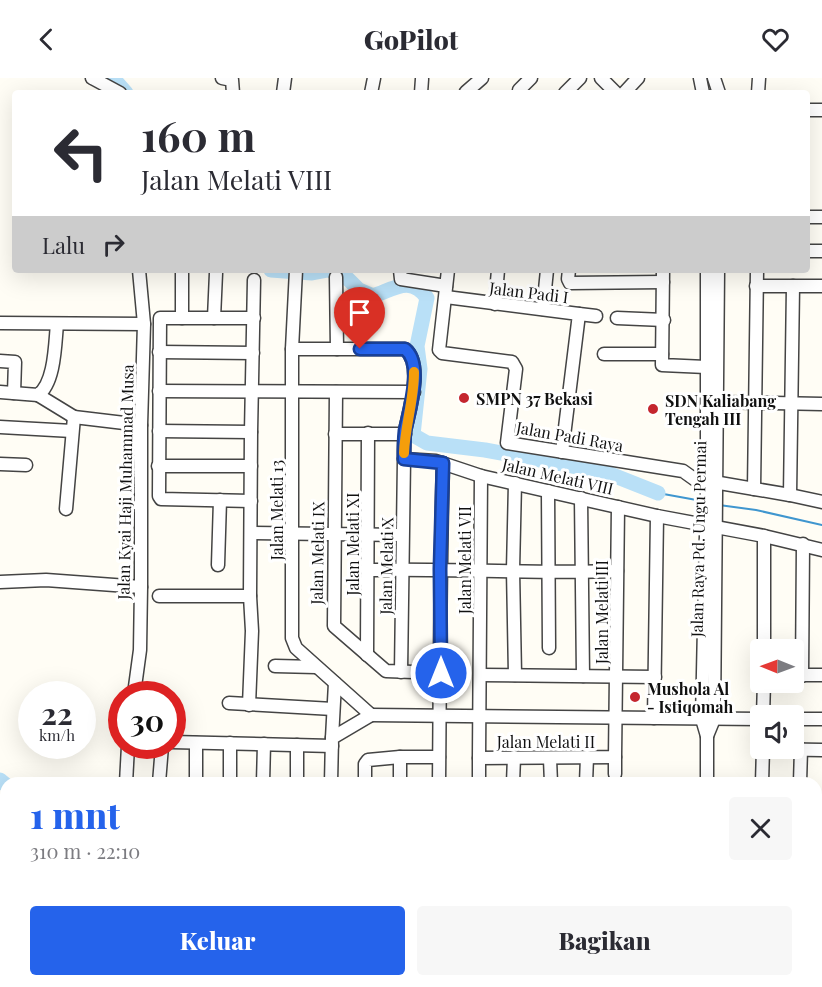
<!DOCTYPE html>
<html lang="id">
<meta charset="utf-8">
<style>
body{margin:0;font-family:"Playfair Display",serif;background:#f7f7f7;color:#2b2b33;height:100vh;display:flex;flex-direction:column;font-size:22px;white-space:nowrap}
*{box-sizing:border-box;margin:0}
p{font-size:20px;color:#7c7c81}
.icon{flex:none;width:33px;height:33px;fill:none;stroke:currentColor;stroke-width:2;stroke-linecap:round;stroke-linejoin:round}
.map{position:relative;flex:1;overflow:hidden}
.side{position:absolute;left:0px;top:699px;width:822px;height:210px;display:flex;flex-direction:column;background:#fff;border-radius:18px 18px 0 0;box-shadow:0 6px 24px #0002}
.side>*{flex:none}
.top-card{position:absolute;left:12px;top:12px;width:798px;height:183px;border-radius:6px;box-shadow:0 6px 24px #0002;background:#fff;color:#2b2b33;overflow:hidden}
.needle{width:39px;rotate:271deg}
.controls{position:absolute;left:750px;top:561px;display:grid;gap:12px}
.controls a{display:grid;place-items:center;width:54px;height:54px;border-radius:6px;background:#fff;box-shadow:0 6px 24px #0002;font-size:30px}
.speed{position:absolute;left:18px;top:603px;display:flex;gap:12px;font-size:30px;font-weight:700;text-align:center}
.speed>*{display:grid;place-content:center;width:78px;height:78px;border-radius:50%;background:#fff;box-shadow:0 6px 24px #0002;line-height:1}
.speed small{font-size:15px;font-weight:400}
.speed .limit{border:9px solid #d22;background:#fff;color:#111}
.pin{position:absolute;display:grid;place-items:center;width:51px;height:51px;color:#fff;margin:-62px -26px;border-radius:50% 50% 50% 0;rotate:-45deg;box-shadow:0 0 6px #0007}
.pin .icon{rotate:45deg}
.me{position:absolute;width:66px;margin:-33px;rotate:0deg;stroke-linejoin:round;filter:drop-shadow(0 0 4px #0008)}
.turn{display:flex;align-items:center;gap:21px;height:126px;padding:0 30px;font-size:27px}
.turn .icon{width:78px;height:78px;stroke-width:2.5}
.turn b{display:block;font-size:42px;line-height:51px}
.then{display:flex;align-items:center;height:57px;padding:0 30px;background:#0003;gap:12px;font-size:22px}
.round{display:grid;place-items:center;flex:none;width:63px;height:63px;border-radius:6px;background:#f7f7f7}
.headline{display:flex;align-items:center;justify-content:space-between;height:102px;padding:0 30px}
h1{font-size:36px;font-weight:800;line-height:45px;color:#2563eb}
.button{display:flex;gap:12px;margin-top:auto;padding:12px 30px}
.button a{flex:1;height:69px;border-radius:6px;background:#2563eb;color:#fff;font-size:24px;font-weight:800;line-height:69px;text-align:center}
.button a+a{background:#f7f7f7;color:#2b2b33}
header{display:flex;justify-content:space-between;align-items:center;height:78px;padding:0 30px;background:#fff;font-size:27px;font-weight:800}
.map>svg:first-child{display:block}
.lines{fill:none;stroke-linecap:round;stroke-linejoin:round}
.stream{stroke:#3f96cf;stroke-width:2}
.river{stroke:#b9e0f7;stroke-width:15}
.minor-casing{stroke:#444;stroke-width:15}
.minor{stroke:#fff;stroke-width:12}
.route-casing{stroke:#184099;stroke-width:15}
.route{stroke:#2563eb;stroke-width:10}
.slow{stroke:#f59e0b;stroke-width:10}
.poi-dot{fill:#c4262e;stroke:#fff;stroke-width:2}
.labels{text-anchor:middle;dominant-baseline:central;stroke-width:6;stroke-linejoin:round;paint-order:stroke}
.street-label{font-size:16px;fill:#111;stroke:#fff}
.poi-label{font-size:16px;font-weight:bold;fill:#111;stroke:#fff;text-anchor:start}
</style>
<header><svg class="icon" aria-label="back" viewBox="0 0 24 24"><path d="M15 5l-7 7 7 7"/></svg>GoPilot<svg class="icon" aria-label="heart" viewBox="0 0 24 24"><path d="M12 20l-8-8c-3-5 5-10 8-4 3-6 11-1 8 4z"/></svg></header>
<div class="map">
<svg width="822" height="909" viewBox="0 0 822 909">
<rect width="100%" height="100%" fill="#fffdf5"/>
<g class="lines">
<g class="stream">
<polyline points="658,415 702,423"/>
<polyline points="719,427 756,432 822,447"/>
</g>
<g class="river">
<polyline points="113,0 126,15"/>
<path d="M271 192 312 195 328 192 341 194 359 212 373 218C394 211 411 197 427 220L417 268 420 291 413 357 427 365 485 372 605 394 658 415"/>
<polyline points="0,702 6,707"/>
<polyline points="816,801 822,801"/>
</g>
<g class="minor-casing">
<g id="minor">
<polyline points="92,0 120,15"/>
<polyline points="222,0 232,2 233,15"/>
<polyline points="601,0 616,15"/>
<polyline points="700,0 703,15"/>
<polyline points="714,0 719,15"/>
<polyline points="519,12 531,0"/>
<polyline points="466,14 482,0"/>
<polyline points="283,15 285,0"/>
<polyline points="371,15 374,0"/>
<polyline points="421,15 422,1"/>
<polyline points="565,15 580,0"/>
<polyline points="624,15 638,0"/>
<polyline points="758,15 759,0"/>
<polyline points="807,32 822,32"/>
<polyline points="807,139 822,139"/>
<polyline points="807,173 822,173"/>
<polyline points="296,192 292,271 292,560 296,570 371,637"/>
<polyline points="400,192 401,201 446,208"/>
<polyline points="448,192 439,272 442,275 512,284 516,291 507,365 683,393 711,413"/>
<polyline points="569,192 568,201 570,205 663,204"/>
<polyline points="663,192 662,287 706,289"/>
<polyline points="336,199 337,271"/>
<polyline points="756,208 822,208"/>
<polyline points="446,219 579,236 562,374"/>
<polyline points="495,226 498,192"/>
<polyline points="543,231 547,192"/>
<polyline points="337,233 371,233"/>
<polyline points="579,236 596,238"/>
<polyline points="182,240 182,192"/>
<polyline points="214,240 216,195"/>
<polyline points="617,240 664,242"/>
<polyline points="0,245 144,246"/>
<path d="M292 271H405C424 286 409 333 405 353 404 362 404 372 404 381L401 594"/>
<polyline points="159,274 253,275"/>
<polyline points="604,276 662,276"/>
<polyline points="0,283 15,284 14,315"/>
<polyline points="159,313 414,314"/>
<path d="M0 314 38 317C55 305 55 266 57 246"/>
<polyline points="336,314 334,548 386,593 441,595"/>
<polyline points="38,317 74,339"/>
<polyline points="716,324 822,326"/>
<polyline points="0,349 72,353"/>
<polyline points="159,353 251,354"/>
<polyline points="335,356 405,356"/>
<polyline points="404,381 436,383 481,398 657,438 764,458 822,472"/>
<polyline points="0,386 26,387"/>
<polyline points="158,388 251,388"/>
<polyline points="481,398 479,680 615,679 618,429"/>
<polyline points="708,403 790,417 822,424"/>
<polyline points="515,405 513,492 515,597"/>
<polyline points="754,411 757,192"/>
<polyline points="548,413 549,570"/>
<polyline points="790,417 793,208"/>
<polyline points="581,420 583,598"/>
<polyline points="251,423 161,421 159,418 160,240 254,240"/>
<polyline points="66,431 74,339 141,347"/>
<polyline points="251,455 402,457"/>
<polyline points="218,487 220,422"/>
<path d="M368 492C451 490 534 496 617 493"/>
<polyline points="0,504 46,502 141,509"/>
<polyline points="159,518 250,518 251,354 254,202"/>
<polyline points="764,572 764,458"/>
<polyline points="367,577 368,355"/>
<polyline points="275,588 316,589"/>
<polyline points="481,597 655,599"/>
<polyline points="794,597 822,597"/>
<polyline points="802,598 803,466"/>
<polyline points="134,616 140,572 141,509 141,347 144,246 139,192"/>
<polyline points="229,625 333,631"/>
<polyline points="249,627 252,553 250,518"/>
<polyline points="371,637 760,641"/>
<polyline points="763,638 764,604"/>
<polyline points="654,640 657,438"/>
<polyline points="794,641 822,641"/>
<polyline points="707,658 714,641 718,192"/>
<polyline points="332,660 335,605"/>
<polyline points="172,664 332,668"/>
<polyline points="297,667 297,705"/>
<polyline points="763,671 822,672"/>
<polyline points="615,679 615,696"/>
<polyline points="550,681 551,705"/>
<polyline points="126,705 128,668"/>
<polyline points="159,705 162,668"/>
<polyline points="196,705 196,665"/>
<polyline points="230,705 230,665"/>
<polyline points="263,705 264,666"/>
<polyline points="331,705 332,660 371,637"/>
<polyline points="365,705 365,686 368,682 400,679 439,679"/>
<polyline points="400,705 400,679"/>
<path d="M439 705C440 598 440 492 443 385"/>
<polyline points="479,705 479,680"/>
<polyline points="513,705 514,679"/>
<polyline points="586,705 587,679"/>
<polyline points="707,705 707,658 702,641 707,411 707,192"/>
<polyline points="762,705 763,670"/>
<polyline points="800,705 801,671"/>
<polyline points="0,728 6,733"/>
<polyline points="816,789 822,789"/>
<polyline points="0,807 6,781"/>
<polyline points="816,817 822,817"/>
<polyline points="705,903 705,909"/>
<polyline points="112,909 112,903"/>
<polyline points="304,909 305,903"/>
<polyline points="366,909 367,903"/>
</g>
</g>
<use href="#minor" class="minor"/>
</g>
<g class="lines">
<g class="route-casing">
<path id="route" d="M360 271H405C424 286 409 333 405 353 404 362 404 372 404 381L443 385 440 491 441 595"/>
</g>
<use href="#route" class="route"/>
<path class="slow" d="M404 375C405 348 414 322 414 294"/>
</g>
<g class="poi-dot">
<circle cx="464" cy="320" r="6"/>
<circle cx="653" cy="331" r="6"/>
<circle cx="635" cy="619" r="6"/>
</g>
<g class="labels">
<g class="street-label">
<text transform="translate(529 214) rotate(7)">Jalan Padi I</text>
<text transform="translate(570 358) rotate(10)">Jalan Padi Raya</text>
<text transform="translate(558 398) rotate(13)">Jalan Melati VIII</text>
<text transform="translate(125 404) rotate(-89)">Jalan Kyai Haji Muhammad Musa</text>
<text transform="translate(276 432) rotate(-90)">Jalan Melati 13</text>
<text transform="translate(698 461) rotate(-89)">Jalan Raya Pd. Ungu Permai</text>
<text transform="translate(352 466) rotate(-90)">Jalan Melati XI</text>
<text transform="translate(317 475) rotate(-89)">Jalan Melati IX</text>
<text transform="translate(464 482) rotate(-90)">Jalan Melati VII</text>
<text transform="translate(386 488) rotate(-89)">Jalan Melati X</text>
<text transform="translate(601 534) rotate(-90)">Jalan Melati III</text>
<text x="546" y="663">Jalan Melati II</text>
</g>
<g class="poi-label">
<text x="476" y="320">SMPN 37 Bekasi</text>
<text x="665" y="322">SDN Kaliabang<tspan x="665" dy="18">Tengah III</tspan></text>
<text x="647" y="610">Mushola Al<tspan x="647" dy="18">- Istiqomah</tspan></text>
</g>
</g>
</svg>
<div class="controls">
<a><svg class="needle" viewBox="-14 -14 28 28"><path d="M0-13l5 13h-10z" fill="#e53935"/><path d="M0 13l5-13h-10z" fill="#7c7c81"/></svg></a>
<a><svg class="icon" aria-label="sound" viewBox="0 0 24 24"><path d="M4 9h4l5-4v14l-5-4H4zM17 9q2 3 0 6"/></svg></a>
</div>
<div class="speed"><div>22<small>km/h</small></div><div class="limit">30</div></div>
<div class="pin" style="left:360px;top:271px;background:#d93025"><svg class="icon" aria-label="arrive" viewBox="0 0 24 24"><path d="M6 21V4h12l-3 4 3 4H6"/></svg></div>
<svg class="me" style="left:441px;top:595px" viewBox="-20 -20 40 40"><circle r="17" fill="#2563eb" stroke="#fff" stroke-width="3"/><path d="M0-11L8 9 0 5-8 9z" fill="#fff"/></svg>
<div class="top-card">
<div class="turn"><svg class="icon" aria-label="left" viewBox="0 0 24 24"><path d="M17 20v-9H6M10 6l-5 5 5 5"/></svg><div><b>160 m</b>Jalan Melati VIII</div></div>
<div class="then">Lalu<svg class="icon" aria-label="right" viewBox="0 0 24 24"><path d="M7 20v-9h11M14 6l5 5-5 5"/></svg></div>
</div>
<section class="side">
<div class="headline"><div><h1>1 mnt</h1><p>310 m · 22:10</p></div><a class="round"><svg class="icon" aria-label="close" viewBox="0 0 24 24"><path d="M6 6l12 12M18 6L6 18"/></svg></a></div>
<div class="button"><a>Keluar</a><a>Bagikan</a></div>
</section>
</div>
